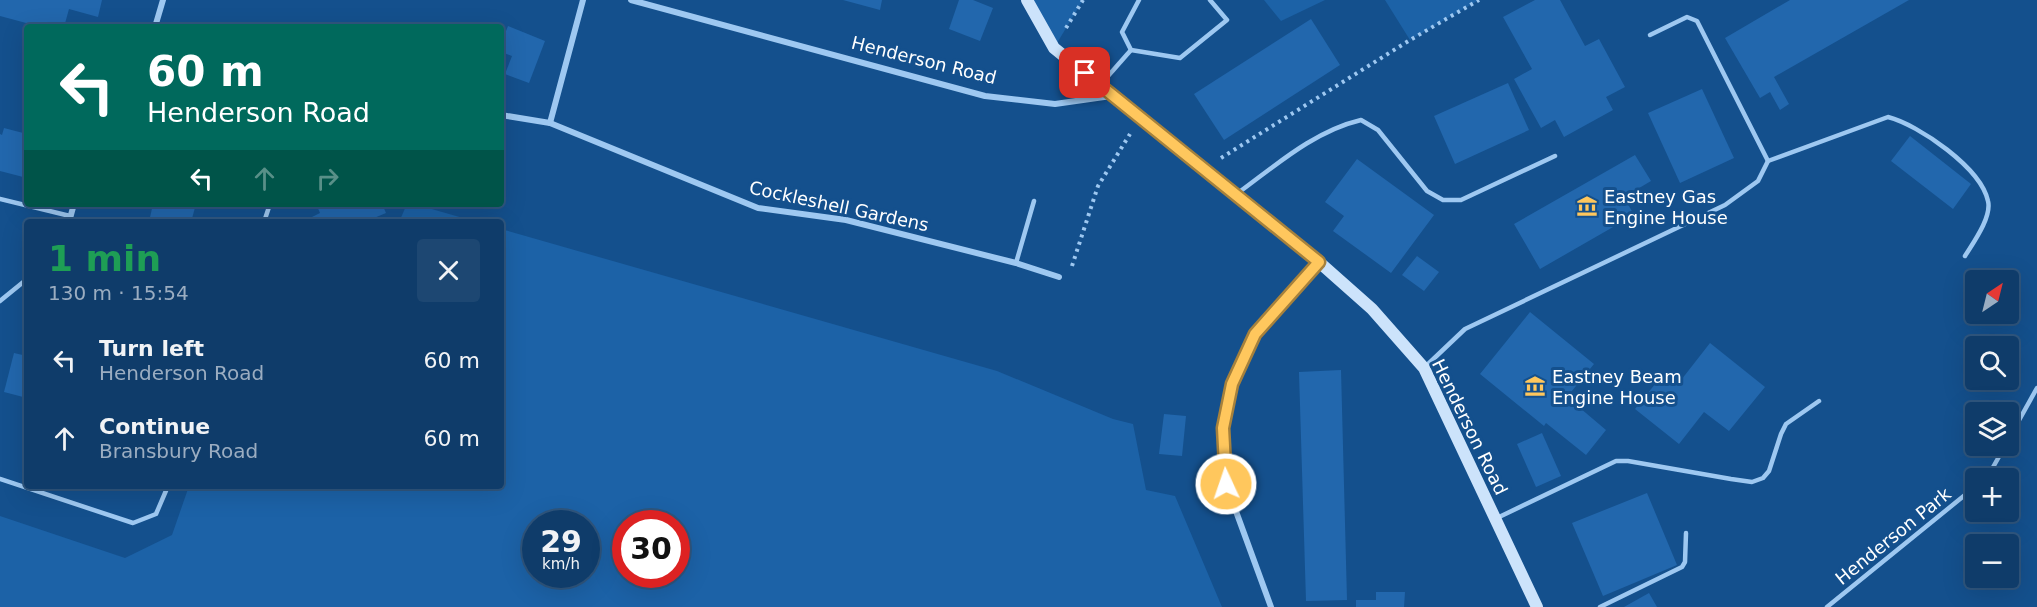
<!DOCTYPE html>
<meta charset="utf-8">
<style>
body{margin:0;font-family:"DejaVu Sans",sans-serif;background:#1d4772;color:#f1f3f6;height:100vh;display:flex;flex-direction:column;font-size:22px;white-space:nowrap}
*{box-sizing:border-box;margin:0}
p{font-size:20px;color:#9badc1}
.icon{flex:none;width:33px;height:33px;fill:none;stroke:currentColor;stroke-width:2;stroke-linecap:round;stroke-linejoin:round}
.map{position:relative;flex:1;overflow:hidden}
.panel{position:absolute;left:24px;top:219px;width:480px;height:270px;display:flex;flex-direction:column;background:#0f3c6a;border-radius:6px;box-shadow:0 6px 24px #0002,0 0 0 2px #2f567e}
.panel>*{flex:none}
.top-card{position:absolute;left:24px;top:24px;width:480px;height:183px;border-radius:6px;box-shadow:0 6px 24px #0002,0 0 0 2px #2f567e;background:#00695c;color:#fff;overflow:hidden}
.needle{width:39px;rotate:35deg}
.controls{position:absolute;left:1965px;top:270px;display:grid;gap:12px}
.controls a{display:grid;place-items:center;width:54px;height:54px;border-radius:6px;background:#0f3c6a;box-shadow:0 6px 24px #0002,0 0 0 2px #2f567e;font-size:30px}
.speed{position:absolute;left:522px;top:510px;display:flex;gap:12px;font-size:30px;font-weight:700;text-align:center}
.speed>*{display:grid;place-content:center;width:78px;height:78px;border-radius:50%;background:#0f3c6a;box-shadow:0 6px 24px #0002,0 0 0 2px #2f567e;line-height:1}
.speed small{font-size:15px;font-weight:400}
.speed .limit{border:9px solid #d22;background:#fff;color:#111}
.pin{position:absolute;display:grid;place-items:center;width:51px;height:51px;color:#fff;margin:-26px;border-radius:12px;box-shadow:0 3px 9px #0006}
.me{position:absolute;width:66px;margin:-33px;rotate:357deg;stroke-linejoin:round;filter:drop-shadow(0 0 4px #0008)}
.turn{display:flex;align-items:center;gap:21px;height:126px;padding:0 24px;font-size:27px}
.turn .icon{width:78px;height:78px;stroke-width:2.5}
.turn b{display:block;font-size:42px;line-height:51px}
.lanes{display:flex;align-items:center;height:57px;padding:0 24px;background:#0003;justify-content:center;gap:30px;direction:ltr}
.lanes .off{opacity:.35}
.round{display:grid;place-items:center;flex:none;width:63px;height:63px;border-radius:6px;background:#1d4772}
.overview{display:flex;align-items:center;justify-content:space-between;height:102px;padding:0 24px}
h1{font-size:36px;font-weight:700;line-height:45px;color:#1e9e55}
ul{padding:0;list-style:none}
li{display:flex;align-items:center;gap:18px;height:78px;padding:0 24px}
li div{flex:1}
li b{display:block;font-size:22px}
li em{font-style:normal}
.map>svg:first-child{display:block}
.green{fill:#1c62a7;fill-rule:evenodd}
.building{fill:#2267ad}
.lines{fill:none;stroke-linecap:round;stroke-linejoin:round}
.path{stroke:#9ec8f1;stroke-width:4;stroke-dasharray:3 4.5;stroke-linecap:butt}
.lane{stroke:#9ec8f1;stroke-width:4.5}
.street{stroke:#9ec8f1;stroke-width:6}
.secondary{stroke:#cce3fb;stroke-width:12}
.route-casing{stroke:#a6813c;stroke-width:15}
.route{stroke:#ffc75d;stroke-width:10}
.labels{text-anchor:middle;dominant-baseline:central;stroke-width:6;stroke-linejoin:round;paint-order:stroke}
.street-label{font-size:18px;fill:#fff;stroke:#14508d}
.poi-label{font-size:18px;fill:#fff;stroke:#14508d;text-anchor:start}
</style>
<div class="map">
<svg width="2037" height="607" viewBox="0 0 2037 607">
<rect width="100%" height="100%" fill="#14508d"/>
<g class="green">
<polygon points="1027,0 1083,0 1054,48"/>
<polygon points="1264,0 1325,0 1281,21"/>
<polygon points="1385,0 1479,0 1410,40"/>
<polygon points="407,204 414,204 477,222 399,222"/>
<path d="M501 229 997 371 1113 419 1133 424 1146 490 1175 496 1222 607H0V516L125 558 172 535 189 486H501ZM536 524H586V574H536ZM626 524H676V574H626Z"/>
</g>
<g class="building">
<polygon points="0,0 102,0 98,17 69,9 64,27 43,22 41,27 0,16"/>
<polygon points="843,0 882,0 880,10"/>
<polygon points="959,0 973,0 993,8 980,41 949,29"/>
<polygon points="1535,0 1560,0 1585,46 1599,39 1625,87 1606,97 1613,110 1564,137 1555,120 1541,128 1514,79 1532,69 1503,17"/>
<polygon points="1790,0 1909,0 1774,77 1789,104 1780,110 1770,92 1760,98 1725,38"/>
<polygon points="1311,19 1340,65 1224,140 1194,94"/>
<polygon points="508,26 545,41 529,83 505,74 512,56 501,52 501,44"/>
<polygon points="1508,83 1529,130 1455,164 1434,116"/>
<polygon points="1702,89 1734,158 1680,183 1648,113"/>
<polygon points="4,128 27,134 27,178 0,171 0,134 2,135"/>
<polygon points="1910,136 1971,184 1953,209 1891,161"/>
<polygon points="1635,155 1651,181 1624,197 1634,215 1540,269 1514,224"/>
<polygon points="1357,159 1434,215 1391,273 1333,231 1344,216 1325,202"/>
<polygon points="153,204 196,204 191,222 149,222"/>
<polygon points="316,204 382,204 386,213 374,218 376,222 302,222 320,213"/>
<polygon points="1417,256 1439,272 1424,291 1402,275"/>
<polygon points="1530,312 1594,364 1567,397 1606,430 1586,455 1546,423 1544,426 1480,374"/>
<polygon points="1710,343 1765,387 1729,431 1704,412 1679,444 1635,409 1664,373 1678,384"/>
<polygon points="14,353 27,356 27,398 4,392"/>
<polygon points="1341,370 1347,600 1306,601 1299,372"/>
<polygon points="1164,414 1186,416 1182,456 1159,454"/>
<polygon points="1542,433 1561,476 1536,487 1517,444"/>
<polygon points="1647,493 1677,565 1603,596 1572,523"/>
<polygon points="1376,592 1405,592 1404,607 1356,607 1356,600 1376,600"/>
<polygon points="1649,593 1657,607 1624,607"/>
</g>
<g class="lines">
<g class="path">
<polyline points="1066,28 1083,0"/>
<polyline points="1221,158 1410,40 1479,0"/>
<polyline points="1072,266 1098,186 1130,134"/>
</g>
<g class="lane">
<polyline points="1650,35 1687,17 1697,21 1768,161"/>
<polyline points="1131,50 1180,58 1227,20 1210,0"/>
<polyline points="1131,50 1122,32 1139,0"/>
<polyline points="1101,84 1131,50"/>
<path d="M1238 193C1275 166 1314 131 1361 120L1378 130 1427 191 1443 200H1461L1555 156"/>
<polyline points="0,199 70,216"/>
<polyline points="264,222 270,204"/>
<polyline points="1016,263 1034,201"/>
<polyline points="0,301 27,279"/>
<path d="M1426 366 1465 329 1725 205 1758 181 1768 161 1888 117C1919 125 1981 168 1988 201 1992 217 1973 243 1965 256"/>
<polyline points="2008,440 2037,388"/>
<polyline points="1983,478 1992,469 2005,446"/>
<polyline points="0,479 133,523 156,514 168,486"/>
<polyline points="1497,518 1616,461 1628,461 1731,479 1752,482 1763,478 1769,471 1781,434 1786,424 1819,401"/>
<polyline points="1600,607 1682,567 1685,562 1686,533"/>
<polyline points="1827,607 1976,486"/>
</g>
<g class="street">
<polyline points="631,0 985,96 1055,104 1111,96"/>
<polyline points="155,27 163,0"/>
<polyline points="501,115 550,123 758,208 846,220 1016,263 1059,277"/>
<polyline points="550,123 583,0"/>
<polyline points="69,222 74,204"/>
<polyline points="1271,607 1226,484 1223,428 1232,384 1255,334 1319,262"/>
</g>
<polyline class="secondary" points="1027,0 1054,48 1319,262 1372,309 1424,368 1537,607"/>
</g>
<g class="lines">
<g class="route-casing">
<polyline id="route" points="1085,73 1319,262 1255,334 1232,384 1223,428 1226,484"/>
</g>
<use href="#route" class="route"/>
</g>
<defs>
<g id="museum-bare" transform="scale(1.62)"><path d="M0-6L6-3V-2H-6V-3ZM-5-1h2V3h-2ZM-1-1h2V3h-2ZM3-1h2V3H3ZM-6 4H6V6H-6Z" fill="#ffc75d" stroke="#14508d" stroke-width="2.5" paint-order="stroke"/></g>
</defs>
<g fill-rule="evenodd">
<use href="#museum-bare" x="1587" y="206"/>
<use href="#museum-bare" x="1535" y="386"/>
</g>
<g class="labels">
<g class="street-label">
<text transform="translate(924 60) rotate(14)">Henderson Road</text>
<text transform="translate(839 206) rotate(12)">Cockleshell Gardens</text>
<text transform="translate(1470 427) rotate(64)">Henderson Road</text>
<text transform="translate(1893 536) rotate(-39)">Henderson Park</text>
</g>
<g class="poi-label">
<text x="1604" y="196">Eastney Gas<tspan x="1604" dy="21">Engine House</tspan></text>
<text x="1552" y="376">Eastney Beam<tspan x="1552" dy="21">Engine House</tspan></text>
</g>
</g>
</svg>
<div class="controls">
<a><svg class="needle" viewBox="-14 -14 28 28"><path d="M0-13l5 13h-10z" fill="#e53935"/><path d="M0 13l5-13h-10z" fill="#9badc1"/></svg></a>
<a><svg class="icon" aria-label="search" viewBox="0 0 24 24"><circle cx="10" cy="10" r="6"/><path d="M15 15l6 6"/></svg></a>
<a><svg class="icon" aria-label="layers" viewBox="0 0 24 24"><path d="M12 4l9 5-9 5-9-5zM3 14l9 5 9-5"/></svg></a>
<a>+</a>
<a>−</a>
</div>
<div class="speed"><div>29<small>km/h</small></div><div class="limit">30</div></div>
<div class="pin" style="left:1085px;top:73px;background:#d93025"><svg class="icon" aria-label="arrive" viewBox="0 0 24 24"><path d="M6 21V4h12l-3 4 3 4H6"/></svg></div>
<svg class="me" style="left:1226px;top:484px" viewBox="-20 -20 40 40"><circle r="17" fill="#ffc75d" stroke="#fff" stroke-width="3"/><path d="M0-11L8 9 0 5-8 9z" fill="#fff"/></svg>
<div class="top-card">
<div class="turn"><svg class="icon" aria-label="left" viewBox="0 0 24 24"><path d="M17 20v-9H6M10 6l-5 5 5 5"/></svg><div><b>60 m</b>Henderson Road</div></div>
<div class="lanes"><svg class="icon" aria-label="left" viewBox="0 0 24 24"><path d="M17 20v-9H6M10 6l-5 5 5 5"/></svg><svg class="icon off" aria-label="ahead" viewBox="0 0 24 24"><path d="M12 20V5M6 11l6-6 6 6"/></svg><svg class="icon off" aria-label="right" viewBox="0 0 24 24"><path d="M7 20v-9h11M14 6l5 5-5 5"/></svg></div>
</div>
<section class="panel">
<div class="overview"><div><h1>1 min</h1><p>130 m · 15:54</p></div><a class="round"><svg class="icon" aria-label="close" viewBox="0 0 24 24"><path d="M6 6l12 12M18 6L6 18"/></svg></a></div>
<ul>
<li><svg class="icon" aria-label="left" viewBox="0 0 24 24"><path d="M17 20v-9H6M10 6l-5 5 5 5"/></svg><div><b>Turn left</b><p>Henderson Road</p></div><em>60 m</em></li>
<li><svg class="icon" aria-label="ahead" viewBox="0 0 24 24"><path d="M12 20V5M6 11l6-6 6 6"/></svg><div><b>Continue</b><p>Bransbury Road</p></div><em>60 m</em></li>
</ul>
</section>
</div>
